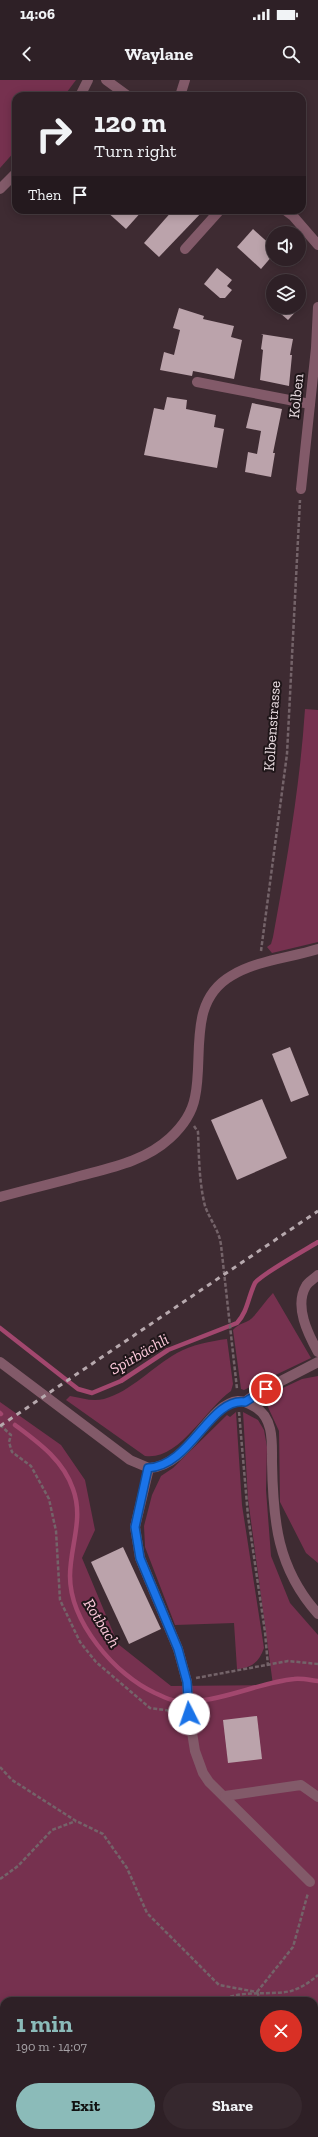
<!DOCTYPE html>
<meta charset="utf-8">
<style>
body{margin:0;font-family:"Zilla Slab",serif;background:#36282e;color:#f1f3f6;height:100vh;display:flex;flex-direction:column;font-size:15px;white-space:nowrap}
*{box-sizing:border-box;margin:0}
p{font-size:13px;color:#a7a3a7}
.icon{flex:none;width:22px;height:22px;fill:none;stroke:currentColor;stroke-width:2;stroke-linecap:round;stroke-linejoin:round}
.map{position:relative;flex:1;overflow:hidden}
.sheet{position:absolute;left:0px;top:1917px;width:318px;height:140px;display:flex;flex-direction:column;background:#2e2026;border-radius:12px 12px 0 0;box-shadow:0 2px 10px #0003,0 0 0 1px #493e43}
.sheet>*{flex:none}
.guide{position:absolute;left:12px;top:12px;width:294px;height:122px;border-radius:12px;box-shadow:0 2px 10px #0003,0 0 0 1px #493e43;background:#2e2026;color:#f1f3f6;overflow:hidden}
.tools{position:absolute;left:266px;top:146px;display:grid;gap:8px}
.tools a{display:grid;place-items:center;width:40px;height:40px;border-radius:50%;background:#2e2026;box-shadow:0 2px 10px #0003,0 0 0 1px #493e43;font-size:20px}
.pin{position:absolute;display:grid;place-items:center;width:34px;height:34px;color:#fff;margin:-17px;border:2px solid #fff;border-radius:50%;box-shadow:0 1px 4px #0007}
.me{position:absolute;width:44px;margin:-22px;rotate:356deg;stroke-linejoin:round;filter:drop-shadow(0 0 3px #0008)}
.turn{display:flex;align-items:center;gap:14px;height:84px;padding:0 16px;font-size:18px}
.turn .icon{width:52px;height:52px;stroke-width:2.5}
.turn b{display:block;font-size:28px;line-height:34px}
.then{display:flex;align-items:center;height:38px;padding:0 16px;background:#0003;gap:8px;font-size:15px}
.round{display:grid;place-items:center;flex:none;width:42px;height:42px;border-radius:21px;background:#36282e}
.head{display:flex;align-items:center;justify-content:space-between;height:68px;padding:0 16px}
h1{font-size:24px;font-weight:700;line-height:30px;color:#8bbbb9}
.primary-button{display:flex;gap:8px;margin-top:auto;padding:8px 16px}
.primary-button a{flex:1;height:46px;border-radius:24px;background:#8bbbb9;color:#111;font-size:16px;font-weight:700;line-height:46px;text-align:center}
.primary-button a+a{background:#36282e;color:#f1f3f6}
.status{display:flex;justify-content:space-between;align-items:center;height:28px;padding:0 20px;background:#2e2026;direction:ltr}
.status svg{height:11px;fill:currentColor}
header{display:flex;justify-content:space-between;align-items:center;height:52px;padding:0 16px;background:#2e2026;font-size:18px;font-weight:700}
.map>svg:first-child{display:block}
.green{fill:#76314f;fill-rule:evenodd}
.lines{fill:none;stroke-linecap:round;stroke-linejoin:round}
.stream{stroke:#a2476e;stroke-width:4.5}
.building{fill:#bba3ab}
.path{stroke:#746369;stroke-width:2.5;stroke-dasharray:4 2;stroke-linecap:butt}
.minor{stroke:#825a69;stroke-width:10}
.rail{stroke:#b7a9ae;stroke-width:3;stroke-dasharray:5 5;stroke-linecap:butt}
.route-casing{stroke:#114b97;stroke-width:10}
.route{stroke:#1a73e8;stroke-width:7}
.labels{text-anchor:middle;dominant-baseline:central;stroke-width:4;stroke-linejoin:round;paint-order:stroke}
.street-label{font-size:15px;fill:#ebdee3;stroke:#1f1619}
.water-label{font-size:16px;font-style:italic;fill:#fdc9db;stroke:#1f1619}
</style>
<div class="status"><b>14:06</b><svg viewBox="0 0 49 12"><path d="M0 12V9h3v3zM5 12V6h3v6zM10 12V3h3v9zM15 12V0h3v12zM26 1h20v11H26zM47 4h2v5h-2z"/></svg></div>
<header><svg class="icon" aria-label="back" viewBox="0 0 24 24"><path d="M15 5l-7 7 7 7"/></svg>Waylane<svg class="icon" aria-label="search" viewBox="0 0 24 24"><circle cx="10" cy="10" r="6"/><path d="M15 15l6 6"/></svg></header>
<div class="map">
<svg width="318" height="2057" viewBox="0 0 318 2057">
<rect width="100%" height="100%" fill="#3e2b32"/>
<g class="green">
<polygon points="0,0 76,0 64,16 16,16 16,70 0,88"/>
<path d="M305 629 318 630V862L272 873 267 867 271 864 273 857C287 781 300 705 305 629Z"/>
<path d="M273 1213 311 1278 244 1310 241 1309 233 1250C238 1243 249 1243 254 1236 261 1228 266 1220 273 1213Z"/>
<path d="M227 1259 233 1304 231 1311C205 1329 179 1381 145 1376L66 1320 70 1316C82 1318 92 1322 104 1319 132 1311 152 1287 177 1273 191 1265 211 1261 227 1259Z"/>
<polygon points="318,1296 318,1483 306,1473 280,1422 279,1351 267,1325 272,1313 302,1299"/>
<path d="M0 1322 61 1365 85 1400 95 1450 82 1478 118 1564 171 1606 273 1605 248 1419 243 1332 258 1340 264 1350 267 1367 266 1410 271 1476 290 1523 318 1555V2057H0ZM4 1921H314V2053H4Z"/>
<path d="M236 1332 242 1425 264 1568C259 1582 252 1588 237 1589L234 1543 175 1545 145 1467 144 1446 152 1415 161 1396 173 1388 227 1335 230 1337Z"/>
</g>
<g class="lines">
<g class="stream">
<path d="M0 1248 78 1309 92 1313 121 1301 168 1270 237 1243C248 1231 248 1217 255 1203 260 1195 307 1169 318 1162"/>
<polyline points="0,1333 1,1334"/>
<path d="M15 1345C39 1363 63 1380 73 1409 84 1439 70 1466 70 1496 70 1542 115 1595 155 1613 160 1615 167 1619 172 1620 213 1627 254 1603 294 1599 301 1598 310 1600 318 1601"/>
</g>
</g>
<g class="building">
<polygon points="105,130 143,130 126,149"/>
<polygon points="173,130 204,130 159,177 144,163"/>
<polygon points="253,149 273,167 273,175 261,189 237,167"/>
<polygon points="217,188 232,200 227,206 232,210 225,218 220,218 204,204"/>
<polygon points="273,227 300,227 288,240"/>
<polygon points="179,228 204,236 203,239 234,246 231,257 242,260 234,299 193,291 192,296 160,290 164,272 174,275 180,250 173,248"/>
<polygon points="261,254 293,259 290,275 292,275 289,306 260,300 263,270 261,269 263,255"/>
<polygon points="167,317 187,320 186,329 216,335 214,347 224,349 217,388 144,375 154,328 164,330"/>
<polygon points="252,323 282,329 273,373 275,373 271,397 245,392 248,372 257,374 261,351 246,348"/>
<polygon points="290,967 309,1015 291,1022 272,974"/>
<polygon points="262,1019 287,1078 237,1100 211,1040"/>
<polygon points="123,1467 161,1549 129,1564 91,1482"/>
<polygon points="257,1636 262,1679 228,1683 223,1640"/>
</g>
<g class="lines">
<g class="path">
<polyline points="261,871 287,674 300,420"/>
<path d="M194 1046 198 1052C199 1077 199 1102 205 1126 210 1140 219 1150 221 1165L237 1309"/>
<polyline points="239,1332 248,1436 265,1552 268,1586"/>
<polyline points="0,1345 11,1355 9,1362 12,1372 31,1386 49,1419 56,1451 60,1520 80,1562 96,1582 150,1628 179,1632"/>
<polyline points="196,1598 288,1581 318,1584"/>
<polyline points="0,1687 12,1700 76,1741 103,1754 127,1788 147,1833 219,1905 257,1912"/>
<polyline points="0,1799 18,1786 52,1750 76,1741"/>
<polyline points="257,1912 293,1867 308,1813"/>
<polyline points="257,1912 261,1921"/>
<path d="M219 1921C242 1909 268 1916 291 1911 301 1908 310 1902 318 1895"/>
<polyline points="314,1991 318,1993"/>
<polyline points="48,2057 49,2053"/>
</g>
<g class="minor">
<polyline points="106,0 128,16"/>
<polyline points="80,16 88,0"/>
<polyline points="180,16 185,0"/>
<polyline points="0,109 16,93"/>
<polyline points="285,130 293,136 318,165"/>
<polyline points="185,169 220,130"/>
<polyline points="197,302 310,324"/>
<polyline points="301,409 316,268 318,227"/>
<path d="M0 1117C25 1110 51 1104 76 1097 109 1088 144 1082 170 1058 182 1047 192 1033 195 1017 204 976 187 922 231 896 257 880 290 878 318 869"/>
<path d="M318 1195C314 1199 308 1202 306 1206 294 1226 308 1254 318 1272"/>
<polyline points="0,1282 130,1380 149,1388 135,1447 140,1478 178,1569 187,1602 189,1634 195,1671 203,1693 209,1702 310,1802"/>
<polyline points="245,1322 254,1315 318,1282"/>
<path d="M149 1388C190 1386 207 1324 238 1321 244 1321 250 1324 255 1327 274 1338 272 1363 272 1382 273 1441 277 1488 318 1534"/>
<polyline points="225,1716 301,1705 318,1717"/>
</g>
<polyline class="rail" points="0,1346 318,1131"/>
</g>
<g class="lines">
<g class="route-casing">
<path id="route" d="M189 1634 187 1602 178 1569 140 1478 135 1447 148 1388C191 1386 210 1317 245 1322L266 1309"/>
</g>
<use href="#route" class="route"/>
</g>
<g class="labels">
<g class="street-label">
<text transform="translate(296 316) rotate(-84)">Kolben</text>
<text transform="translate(272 646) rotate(-86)">Kolbenstrasse</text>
</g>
<g class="water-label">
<text transform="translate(139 1274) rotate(-30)">Spirbächli</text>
<text transform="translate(102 1543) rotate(58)">Rotbach</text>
</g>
</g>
</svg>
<div class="tools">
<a><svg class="icon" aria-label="sound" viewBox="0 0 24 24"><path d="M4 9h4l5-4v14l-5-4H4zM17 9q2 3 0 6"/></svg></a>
<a><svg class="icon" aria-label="layers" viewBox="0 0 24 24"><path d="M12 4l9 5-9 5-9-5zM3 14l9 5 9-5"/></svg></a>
</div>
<div class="pin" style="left:266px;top:1309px;background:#d93025"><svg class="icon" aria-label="arrive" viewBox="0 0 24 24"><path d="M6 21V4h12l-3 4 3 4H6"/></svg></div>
<svg class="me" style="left:189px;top:1634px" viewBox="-20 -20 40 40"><circle r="19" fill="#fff"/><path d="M0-13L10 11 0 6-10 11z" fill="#1a73e8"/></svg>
<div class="guide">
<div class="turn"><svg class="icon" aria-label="right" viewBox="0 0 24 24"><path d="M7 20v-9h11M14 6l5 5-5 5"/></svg><div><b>120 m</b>Turn right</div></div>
<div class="then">Then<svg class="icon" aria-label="arrive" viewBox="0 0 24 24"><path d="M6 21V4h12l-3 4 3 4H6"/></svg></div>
</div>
<section class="sheet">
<div class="head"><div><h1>1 min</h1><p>190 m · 14:07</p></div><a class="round" style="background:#d93025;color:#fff"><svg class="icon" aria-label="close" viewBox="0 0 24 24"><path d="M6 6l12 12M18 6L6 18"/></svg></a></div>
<div class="primary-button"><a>Exit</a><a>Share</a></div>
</section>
</div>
